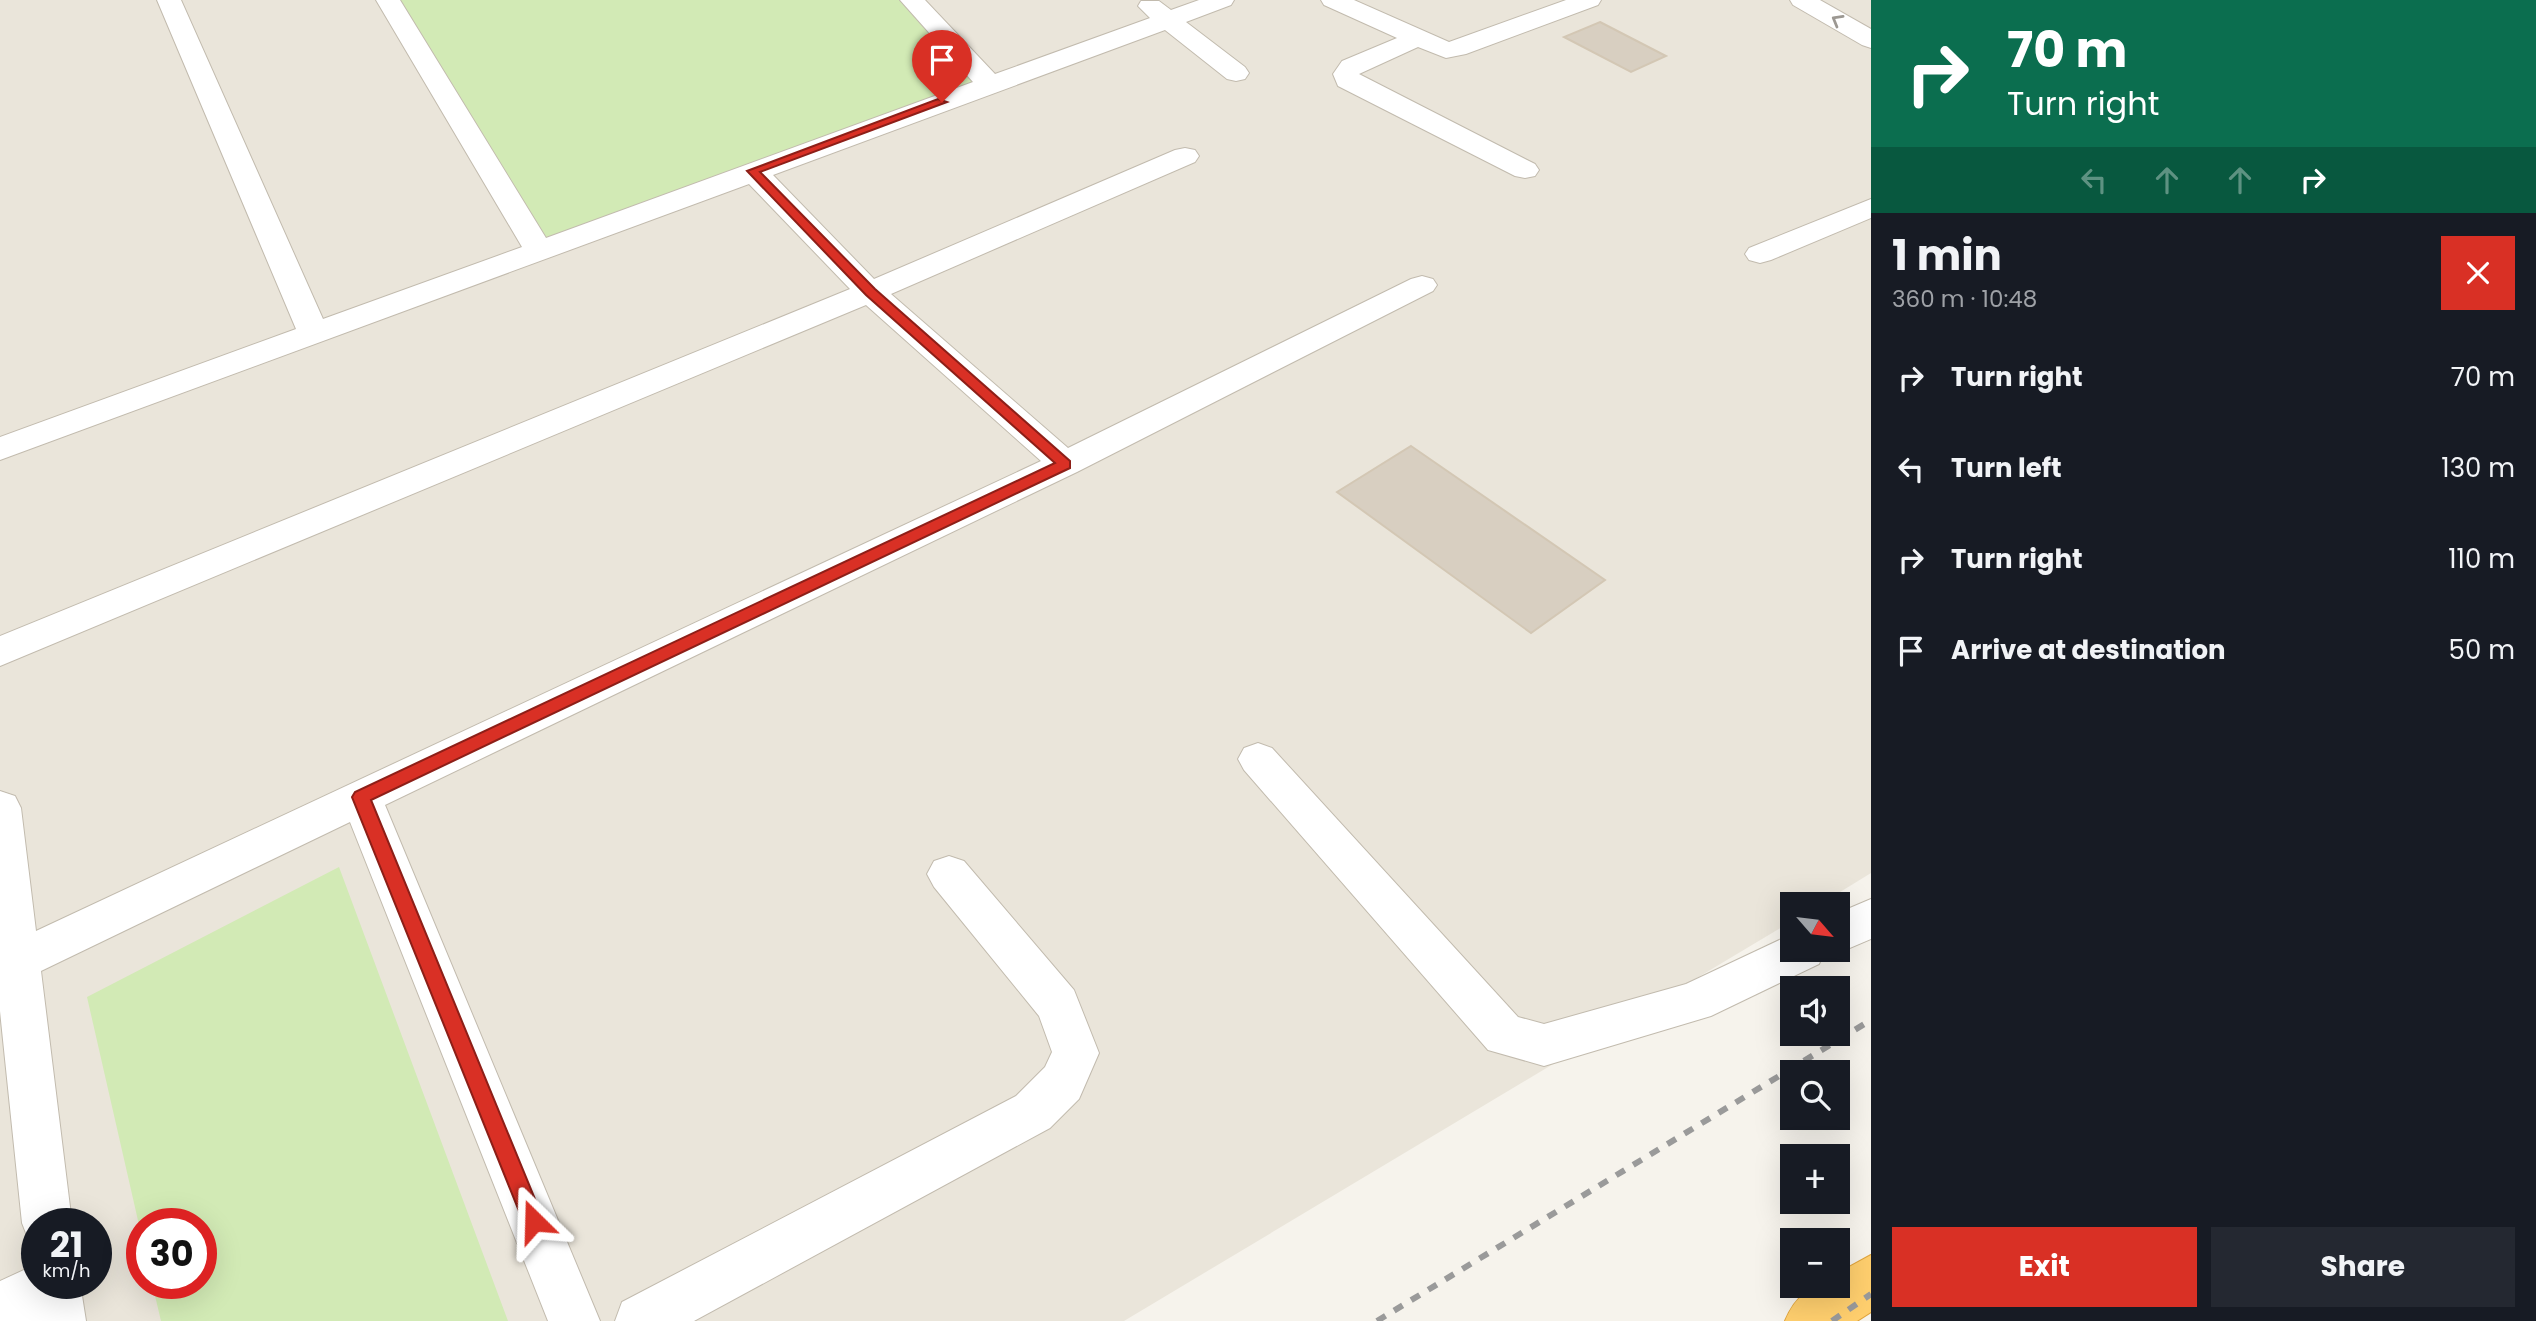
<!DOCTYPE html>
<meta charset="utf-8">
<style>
body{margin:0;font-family:Poppins,sans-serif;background:#242831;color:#f1f3f6;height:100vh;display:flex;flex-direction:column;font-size:26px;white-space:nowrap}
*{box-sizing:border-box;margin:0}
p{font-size:23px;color:#9ea1a6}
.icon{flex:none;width:38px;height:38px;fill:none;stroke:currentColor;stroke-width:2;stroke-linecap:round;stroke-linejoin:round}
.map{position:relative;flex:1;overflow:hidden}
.details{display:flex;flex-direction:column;background:#171b24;width:665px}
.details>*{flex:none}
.hud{background:#0b6e4f;color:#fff;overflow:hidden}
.needle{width:46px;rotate:118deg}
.fabs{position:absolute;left:1780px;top:892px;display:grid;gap:14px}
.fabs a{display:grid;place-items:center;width:70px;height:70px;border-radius:0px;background:#171b24;box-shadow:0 7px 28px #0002;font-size:35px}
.speed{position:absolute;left:21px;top:1208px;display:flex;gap:14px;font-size:35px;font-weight:700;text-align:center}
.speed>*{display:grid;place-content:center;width:91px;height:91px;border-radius:50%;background:#171b24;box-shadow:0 7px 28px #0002;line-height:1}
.speed small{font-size:18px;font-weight:400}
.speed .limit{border:10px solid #d22;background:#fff;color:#111}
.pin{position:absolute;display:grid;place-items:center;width:60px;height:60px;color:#fff;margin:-72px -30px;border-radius:50% 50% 50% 0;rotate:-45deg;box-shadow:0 0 7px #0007}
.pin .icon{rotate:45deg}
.me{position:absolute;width:77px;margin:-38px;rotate:338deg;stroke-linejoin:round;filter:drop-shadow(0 0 5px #0008)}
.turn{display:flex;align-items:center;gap:24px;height:147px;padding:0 21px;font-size:32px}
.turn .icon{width:91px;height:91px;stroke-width:2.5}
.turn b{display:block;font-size:49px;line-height:60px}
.lanes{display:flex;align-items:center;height:66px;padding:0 21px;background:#0003;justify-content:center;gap:35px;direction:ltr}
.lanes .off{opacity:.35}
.round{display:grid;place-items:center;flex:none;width:74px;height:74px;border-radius:0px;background:#242831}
.overview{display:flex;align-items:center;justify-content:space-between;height:119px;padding:0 21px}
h1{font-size:42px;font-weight:700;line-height:52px}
.primary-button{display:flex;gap:14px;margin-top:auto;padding:14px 21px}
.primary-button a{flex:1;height:80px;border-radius:0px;background:#d93025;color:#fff;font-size:28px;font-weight:700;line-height:80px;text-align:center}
.primary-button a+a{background:#242831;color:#f1f3f6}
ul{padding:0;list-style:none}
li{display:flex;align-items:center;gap:21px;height:91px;padding:0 21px}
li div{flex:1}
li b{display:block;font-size:26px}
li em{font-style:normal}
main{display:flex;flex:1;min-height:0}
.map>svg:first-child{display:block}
.residential{fill:#eae5da;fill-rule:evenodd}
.green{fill:#d2eab5}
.building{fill:#d8cfc1;stroke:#d3c7b4;stroke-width:2}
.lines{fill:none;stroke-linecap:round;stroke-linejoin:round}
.minor-casing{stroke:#c2bbae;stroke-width:2}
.highway-casing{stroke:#e0a43c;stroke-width:2}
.minor{fill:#fff;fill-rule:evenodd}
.highway{fill:#ffcf6e;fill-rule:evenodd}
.rail{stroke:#9a9a9a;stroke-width:6;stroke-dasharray:10 10;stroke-linecap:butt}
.oneway{stroke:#9c9892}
.route{fill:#d93025;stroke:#8d1f18;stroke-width:2}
</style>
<main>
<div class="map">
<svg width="1871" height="1321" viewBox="0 0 1871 1321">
<rect width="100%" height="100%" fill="#f6f3ec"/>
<path class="residential" d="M0 0H1871V873L1819 905H1792V921L1124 1321H0ZM37 1223H96V1283H37ZM142 1223H201V1283H142Z"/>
<g class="green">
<polygon points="388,0 912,0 989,84 539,250"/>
<polygon points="339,867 508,1321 161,1321 152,1283 201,1283 201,1223 142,1223 142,1238 87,997"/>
</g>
<g class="building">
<polygon points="1600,22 1666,56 1631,72 1564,37"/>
<polygon points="1411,446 1605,580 1531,633 1337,492"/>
</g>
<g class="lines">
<g class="minor-casing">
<g id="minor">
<polygon points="157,0 181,0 323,319 522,247 376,0 400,0 546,238 973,82 900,0 925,0 995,74 1150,18 1138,6 1141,1 1159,1 1171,10 1199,0 1234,0 1231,5 1186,22 1245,67 1249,73 1245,79 1236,81 1227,79 1165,30 773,175 874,279 1175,150 1185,148 1195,150 1199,156 1195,162 891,294 1068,448 1411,279 1422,276 1433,279 1437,285 1433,291 1077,472 385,805 600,1321 548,1321 350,822 41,971 72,1223 37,1223 37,1244 29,1241 22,1223 0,1011 0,791 15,796 21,808 36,931 1041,461 866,305 0,666 0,636 850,289 749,184 0,460 0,437 296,329"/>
<polygon points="1321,0 1354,0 1449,42 1566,0 1601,0 1598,5 1466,54 1446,58 1418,47 1359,74 1535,164 1539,170 1535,176 1525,178 1515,176 1338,86 1333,74 1342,61 1397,38 1324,5"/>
<polygon points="1790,0 1820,0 1871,29 1871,48 1862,45 1793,5"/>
<polygon points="1871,199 1871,218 1771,260 1760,263 1749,260 1745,254 1749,248"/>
<polygon points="1258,743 1272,748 1518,1017 1544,1024 1686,984 1792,934 1792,950 1825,950 1819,964 1711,1016 1544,1066 1488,1050 1244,770 1238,759 1244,748"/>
<polygon points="949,856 964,861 1074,990 1099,1053 1079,1099 1050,1128 694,1321 615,1321 622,1302 1016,1096 1045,1067 1052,1052 1039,1016 934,887 927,874 934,861"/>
<polygon points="1871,899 1871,939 1838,953 1830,950 1838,950 1838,913"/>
<polygon points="37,1264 37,1283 80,1283 86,1321 0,1321 0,1281"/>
</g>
</g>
<g class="highway-casing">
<path id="highway" d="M1871 1255V1312L1857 1321H1785C1796 1295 1809 1286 1838 1286V1273Z"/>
</g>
<use href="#minor" class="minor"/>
<use href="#highway" class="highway"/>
<g class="rail">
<polyline points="1377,1321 1871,1020"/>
<polyline points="1832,1321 1871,1294"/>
</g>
</g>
<defs><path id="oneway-chevron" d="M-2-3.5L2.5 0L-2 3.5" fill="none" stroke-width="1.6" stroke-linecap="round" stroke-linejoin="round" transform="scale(1.75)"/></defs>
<use class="oneway" href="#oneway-chevron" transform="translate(1837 20) rotate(-150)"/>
<polygon class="route" points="938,99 947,102 760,172 875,289 1070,461 1070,468 371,800 544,1221 541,1228 534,1231 526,1228 523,1221 352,797 355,792 1055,463 866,295 747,171"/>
</svg>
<div class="fabs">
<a><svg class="needle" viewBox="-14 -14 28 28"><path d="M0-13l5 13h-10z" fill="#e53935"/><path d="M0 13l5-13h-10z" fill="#9ea1a6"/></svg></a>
<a><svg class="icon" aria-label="sound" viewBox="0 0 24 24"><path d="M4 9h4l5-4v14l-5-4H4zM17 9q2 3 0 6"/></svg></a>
<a><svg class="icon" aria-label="search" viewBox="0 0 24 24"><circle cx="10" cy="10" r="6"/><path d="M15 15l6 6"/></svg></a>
<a>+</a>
<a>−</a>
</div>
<div class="speed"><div>21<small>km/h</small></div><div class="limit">30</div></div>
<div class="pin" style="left:942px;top:102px;background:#d93025"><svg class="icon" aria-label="arrive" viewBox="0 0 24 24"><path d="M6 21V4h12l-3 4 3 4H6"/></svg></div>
<svg class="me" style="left:534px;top:1221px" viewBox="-20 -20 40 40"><path d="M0-17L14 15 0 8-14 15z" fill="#d93025" stroke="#fff" stroke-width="4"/></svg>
</div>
<section class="details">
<div class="hud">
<div class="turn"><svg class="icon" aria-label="right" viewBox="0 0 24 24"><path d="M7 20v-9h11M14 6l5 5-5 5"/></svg><div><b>70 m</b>Turn right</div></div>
<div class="lanes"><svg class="icon off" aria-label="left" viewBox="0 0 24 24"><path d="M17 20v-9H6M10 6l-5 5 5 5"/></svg><svg class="icon off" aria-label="ahead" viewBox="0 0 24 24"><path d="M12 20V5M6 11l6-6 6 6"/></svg><svg class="icon off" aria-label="ahead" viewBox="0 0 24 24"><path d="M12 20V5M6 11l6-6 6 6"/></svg><svg class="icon" aria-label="right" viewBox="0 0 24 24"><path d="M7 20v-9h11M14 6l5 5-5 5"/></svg></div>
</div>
<div class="overview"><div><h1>1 min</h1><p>360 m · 10:48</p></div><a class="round" style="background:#d93025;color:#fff"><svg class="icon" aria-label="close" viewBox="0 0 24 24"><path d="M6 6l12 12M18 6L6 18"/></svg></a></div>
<ul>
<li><svg class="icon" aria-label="right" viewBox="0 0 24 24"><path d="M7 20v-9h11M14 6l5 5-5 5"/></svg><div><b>Turn right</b></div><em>70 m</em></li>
<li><svg class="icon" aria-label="left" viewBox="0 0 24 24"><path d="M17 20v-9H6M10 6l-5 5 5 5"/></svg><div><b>Turn left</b></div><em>130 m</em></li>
<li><svg class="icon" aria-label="right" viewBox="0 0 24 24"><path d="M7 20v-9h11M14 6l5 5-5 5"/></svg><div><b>Turn right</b></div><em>110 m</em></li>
<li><svg class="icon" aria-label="arrive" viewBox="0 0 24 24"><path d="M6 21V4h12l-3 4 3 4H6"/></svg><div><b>Arrive at destination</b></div><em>50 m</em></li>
</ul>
<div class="primary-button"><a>Exit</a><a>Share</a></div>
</section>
</main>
